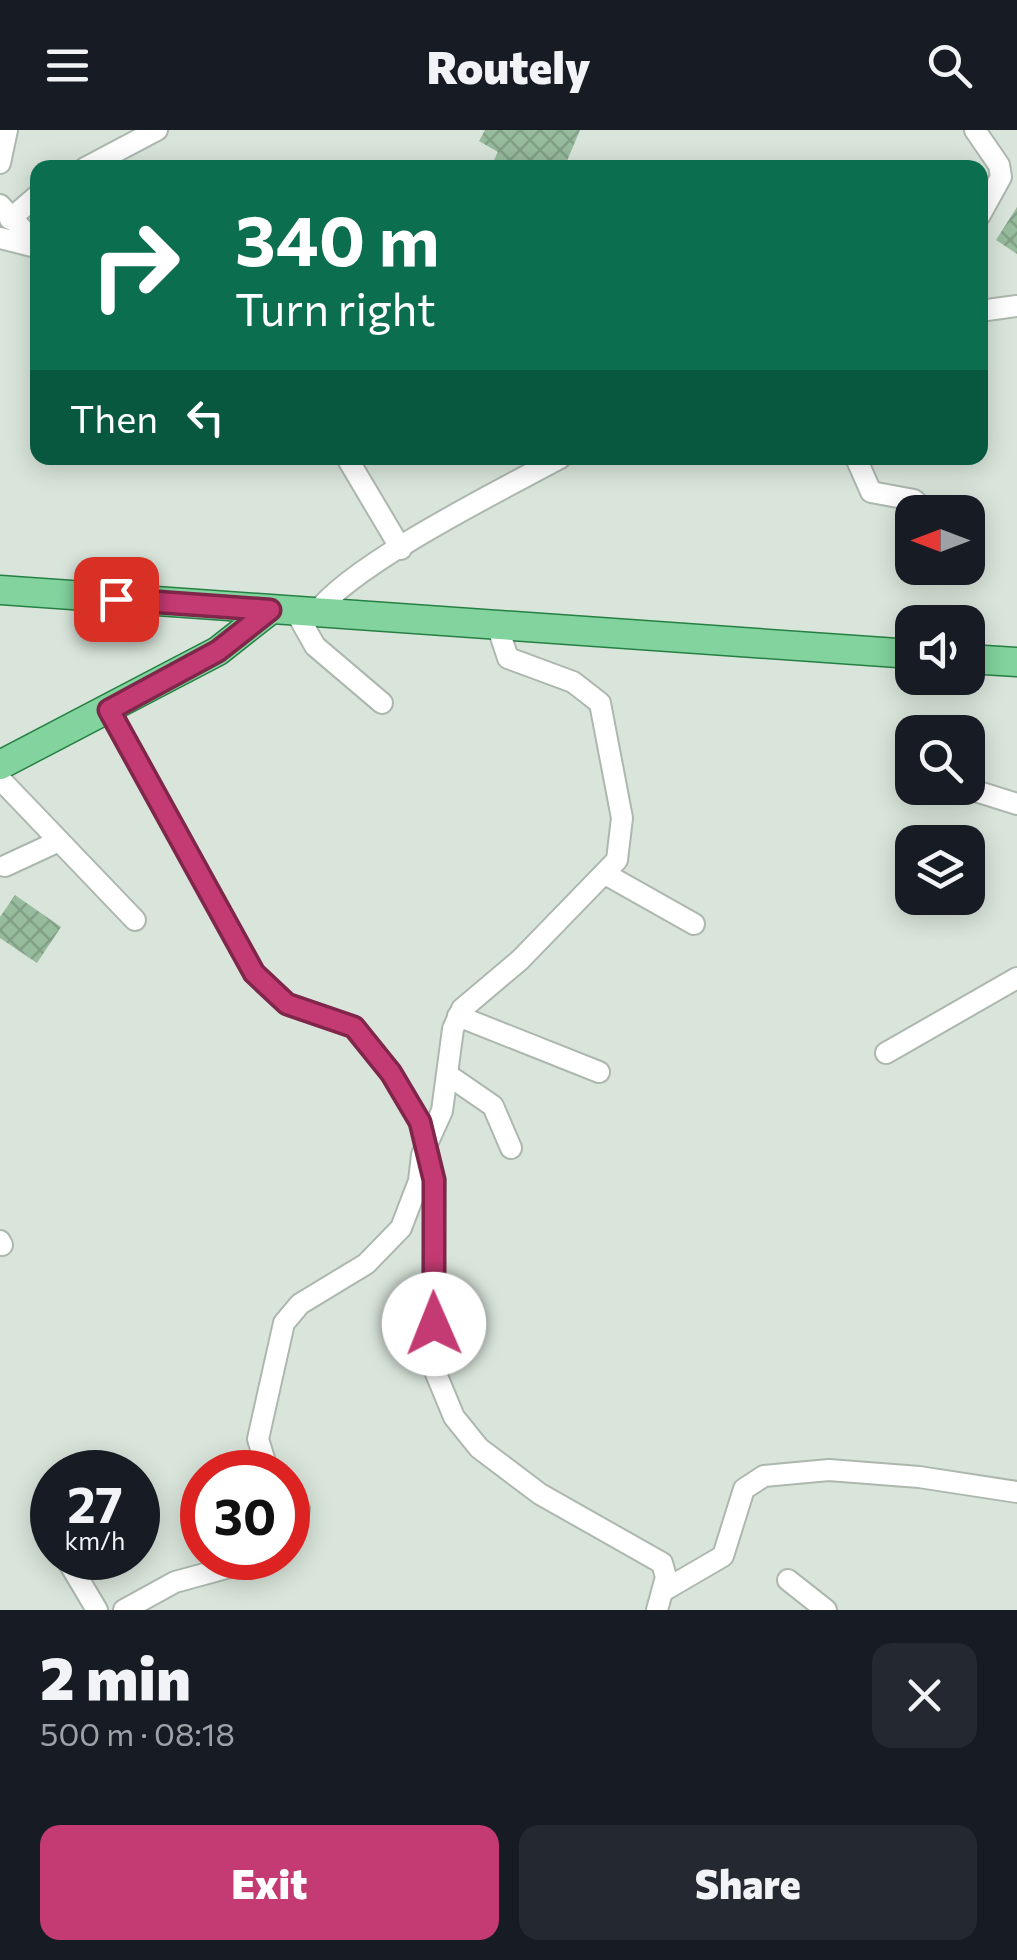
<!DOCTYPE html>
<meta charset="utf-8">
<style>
body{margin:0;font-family:Commissioner,sans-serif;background:#242831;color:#f1f3f6;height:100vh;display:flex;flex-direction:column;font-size:38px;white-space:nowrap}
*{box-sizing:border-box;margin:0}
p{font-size:32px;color:#9ea1a6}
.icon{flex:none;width:55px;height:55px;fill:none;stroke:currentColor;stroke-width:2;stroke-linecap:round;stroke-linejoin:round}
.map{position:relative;height:1480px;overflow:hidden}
.details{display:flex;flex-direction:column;background:#171b24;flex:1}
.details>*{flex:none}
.guide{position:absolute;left:30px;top:30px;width:958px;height:305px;border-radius:20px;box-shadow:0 5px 25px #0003;background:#0b6e4f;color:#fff;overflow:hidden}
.needle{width:65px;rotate:270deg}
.fabs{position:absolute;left:895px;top:365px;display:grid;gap:20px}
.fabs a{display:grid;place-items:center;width:90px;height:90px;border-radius:20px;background:#171b24;box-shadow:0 5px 25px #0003;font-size:50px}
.speed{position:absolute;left:30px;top:1320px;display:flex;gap:20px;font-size:50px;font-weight:700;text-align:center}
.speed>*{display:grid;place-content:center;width:130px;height:130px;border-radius:50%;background:#171b24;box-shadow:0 5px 25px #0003;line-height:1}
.speed small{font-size:25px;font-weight:400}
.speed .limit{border:15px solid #d22;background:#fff;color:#111}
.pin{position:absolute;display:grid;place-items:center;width:85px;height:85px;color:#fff;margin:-42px;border-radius:20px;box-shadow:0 5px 15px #0006}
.me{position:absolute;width:110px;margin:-55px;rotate:359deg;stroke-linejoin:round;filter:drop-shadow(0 0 8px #0008)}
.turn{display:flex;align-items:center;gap:35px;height:210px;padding:0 40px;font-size:45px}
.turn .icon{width:130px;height:130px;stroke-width:2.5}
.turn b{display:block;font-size:70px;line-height:85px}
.then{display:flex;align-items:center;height:95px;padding:0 40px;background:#0003;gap:20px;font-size:38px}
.round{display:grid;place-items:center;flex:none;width:105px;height:105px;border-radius:20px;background:#242831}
.head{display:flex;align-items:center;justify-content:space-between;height:170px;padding:0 40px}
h1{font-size:60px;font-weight:800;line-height:75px}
.primary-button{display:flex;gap:20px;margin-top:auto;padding:20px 40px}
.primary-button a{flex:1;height:115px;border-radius:20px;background:#c43a72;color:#fff;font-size:40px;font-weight:800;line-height:115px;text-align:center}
.primary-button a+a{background:#242831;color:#f1f3f6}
header{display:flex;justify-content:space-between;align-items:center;height:130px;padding:0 40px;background:#171b24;font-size:45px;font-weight:800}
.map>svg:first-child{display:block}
.building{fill:url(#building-cross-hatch)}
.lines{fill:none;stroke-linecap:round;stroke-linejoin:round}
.minor-casing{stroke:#acb8ad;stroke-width:24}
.major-casing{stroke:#268044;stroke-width:31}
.minor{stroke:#fff;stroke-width:20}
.major{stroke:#82d39d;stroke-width:28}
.route-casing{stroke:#7f264a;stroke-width:25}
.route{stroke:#c43a72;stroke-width:18}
</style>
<header><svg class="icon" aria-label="menu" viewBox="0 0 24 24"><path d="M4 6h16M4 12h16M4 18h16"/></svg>Routely<svg class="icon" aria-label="search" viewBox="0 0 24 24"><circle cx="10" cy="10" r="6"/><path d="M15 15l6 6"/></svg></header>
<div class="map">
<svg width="1017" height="1480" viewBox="0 0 1017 1480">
<defs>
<pattern id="building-cross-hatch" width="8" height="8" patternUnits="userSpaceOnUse" patternTransform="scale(2.5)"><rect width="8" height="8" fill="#97bb9d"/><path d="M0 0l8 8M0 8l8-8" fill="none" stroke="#81a086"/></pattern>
</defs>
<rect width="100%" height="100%" fill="#d9e5db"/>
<g class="building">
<polygon points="485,0 580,0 564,38 490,38 498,22 479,11"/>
<polygon points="1017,77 1017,124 996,110"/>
<polygon points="15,765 61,797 37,833 0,808 0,787"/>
</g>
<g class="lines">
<g class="minor-casing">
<g id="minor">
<polyline points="975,0 999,35 1001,47 980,85"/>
<polyline points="0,33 7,0"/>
<polyline points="85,38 157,0"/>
<polyline points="0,75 38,116"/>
<polyline points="10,89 38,65"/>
<polyline points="0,108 36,117"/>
<polyline points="980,181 1017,176"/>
<polyline points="347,328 401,419"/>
<polyline points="856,328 871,362 914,370 926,382"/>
<polyline points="296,482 315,516 382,573"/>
<path d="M316 483C352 434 501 360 560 328"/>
<polyline points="109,580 254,843 287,874 353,897 391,943 420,992 435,1050 432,1234 454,1287 479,1318 540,1364 662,1433 666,1447 657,1480"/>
<polyline points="0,649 135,790"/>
<polyline points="966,658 1017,674"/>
<polyline points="5,736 59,711"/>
<polyline points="607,745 694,794"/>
<polyline points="458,886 599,942"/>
<polyline points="886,923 1017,848"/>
<polyline points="448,945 493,976 511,1018"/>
<polyline points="0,1111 2,1115"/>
<polyline points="268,1342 258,1309 284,1193 300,1174 366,1134 401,1098 419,1051 422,1025 442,981 453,899 462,879 520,830 617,730 622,688 600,573 573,552 508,528 496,492"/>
<polyline points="288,1362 299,1379 288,1407"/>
<polyline points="66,1428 97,1480"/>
<polyline points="788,1450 826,1480"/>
<polyline points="663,1461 723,1426 744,1359 764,1346 829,1340 919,1347 1017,1362"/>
<polyline points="124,1480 175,1452 263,1428"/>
</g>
</g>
<g class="major-casing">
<g id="major">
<polyline points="0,460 912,524"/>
<polyline points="968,529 1017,532"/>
<polyline points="0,635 218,521 270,480"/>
</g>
</g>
<use href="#minor" class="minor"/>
<use href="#major" class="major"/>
</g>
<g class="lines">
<g class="route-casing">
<polyline id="route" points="116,469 270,480 218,521 109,580 254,843 287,874 354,897 391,943 420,992 434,1050 434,1194"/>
</g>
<use href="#route" class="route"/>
</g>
</svg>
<div class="fabs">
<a><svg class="needle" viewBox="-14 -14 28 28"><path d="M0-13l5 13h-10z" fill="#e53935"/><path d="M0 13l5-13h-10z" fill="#9ea1a6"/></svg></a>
<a><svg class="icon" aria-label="sound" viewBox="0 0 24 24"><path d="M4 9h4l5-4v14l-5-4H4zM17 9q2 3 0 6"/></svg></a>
<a><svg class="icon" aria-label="search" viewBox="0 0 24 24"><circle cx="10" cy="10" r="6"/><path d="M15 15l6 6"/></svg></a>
<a><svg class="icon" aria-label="layers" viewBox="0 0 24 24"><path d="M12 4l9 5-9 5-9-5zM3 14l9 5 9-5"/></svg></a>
</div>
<div class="speed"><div>27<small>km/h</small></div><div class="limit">30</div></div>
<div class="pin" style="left:116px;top:469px;background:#d93025"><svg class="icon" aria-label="arrive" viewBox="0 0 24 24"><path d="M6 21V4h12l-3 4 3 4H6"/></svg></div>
<svg class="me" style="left:434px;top:1194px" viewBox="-20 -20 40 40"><circle r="19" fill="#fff"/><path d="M0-13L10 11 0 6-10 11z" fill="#c43a72"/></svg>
<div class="guide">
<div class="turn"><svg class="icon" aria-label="right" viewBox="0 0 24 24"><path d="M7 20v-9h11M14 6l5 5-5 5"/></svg><div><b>340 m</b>Turn right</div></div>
<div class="then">Then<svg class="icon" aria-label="left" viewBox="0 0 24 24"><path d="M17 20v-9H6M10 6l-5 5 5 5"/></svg></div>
</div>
</div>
<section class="details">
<div class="head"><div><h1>2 min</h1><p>500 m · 08:18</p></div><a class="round"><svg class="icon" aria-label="close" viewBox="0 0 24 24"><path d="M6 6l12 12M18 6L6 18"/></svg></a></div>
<div class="primary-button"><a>Exit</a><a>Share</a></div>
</section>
